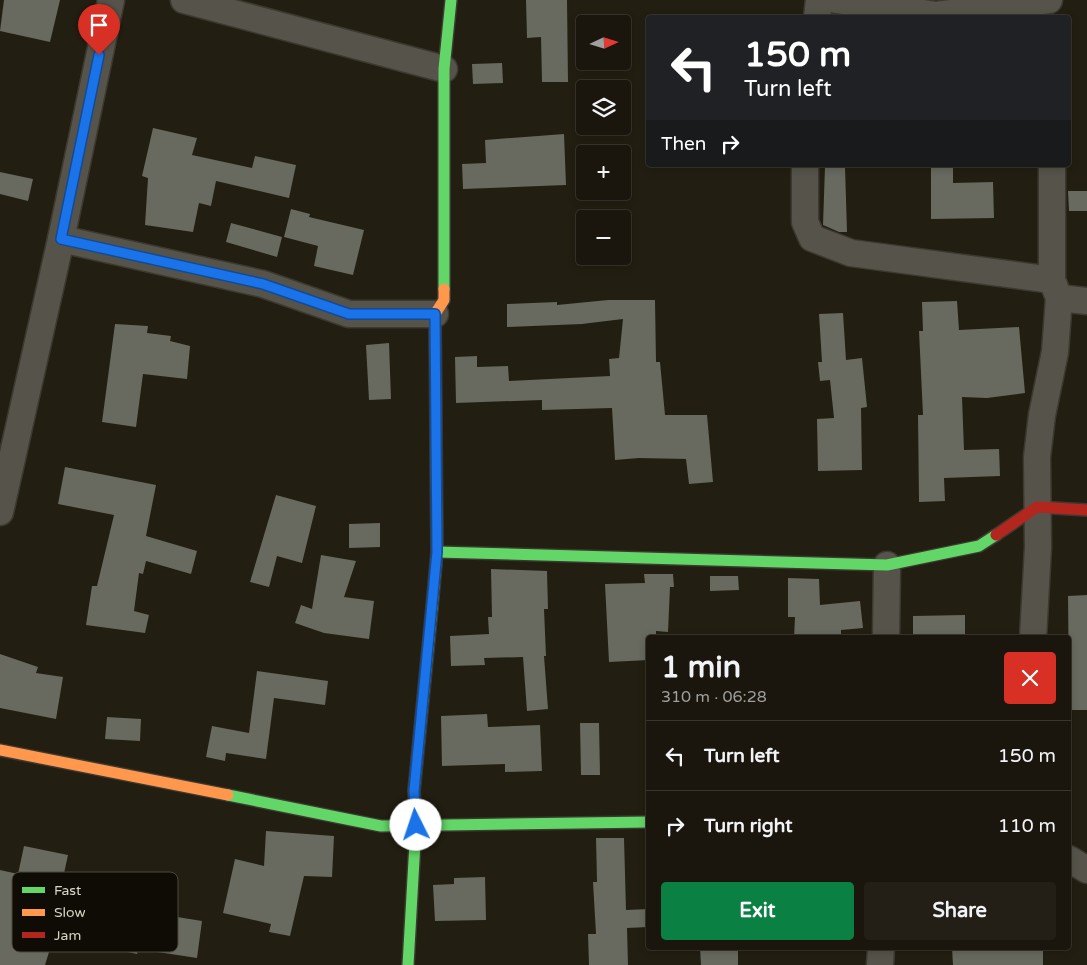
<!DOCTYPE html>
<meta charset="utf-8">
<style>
body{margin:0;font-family:"Varela Round",sans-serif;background:#231f16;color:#f1f3f6;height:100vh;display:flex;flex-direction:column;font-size:19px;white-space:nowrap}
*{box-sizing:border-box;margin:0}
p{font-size:16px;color:#9f9f9d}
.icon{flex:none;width:28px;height:28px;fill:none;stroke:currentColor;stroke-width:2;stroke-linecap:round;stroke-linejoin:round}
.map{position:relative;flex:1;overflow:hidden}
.side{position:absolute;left:646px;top:635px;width:425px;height:315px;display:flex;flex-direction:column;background:#1a160d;border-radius:5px;box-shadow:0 2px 8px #0003,0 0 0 1px #38352e}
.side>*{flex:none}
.top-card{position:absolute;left:646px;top:15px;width:425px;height:152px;border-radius:5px;box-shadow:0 2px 8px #0003,0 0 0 1px #38352e;background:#202124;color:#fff;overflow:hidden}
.needle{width:32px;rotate:86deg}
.controls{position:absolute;left:576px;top:15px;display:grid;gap:10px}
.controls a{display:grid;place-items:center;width:55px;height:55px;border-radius:5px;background:#1a160d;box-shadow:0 2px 8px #0003,0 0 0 1px #38352e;font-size:25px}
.pin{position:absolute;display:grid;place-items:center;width:42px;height:42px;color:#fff;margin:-51px -21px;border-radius:50% 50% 50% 0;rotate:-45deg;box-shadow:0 0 5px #0007}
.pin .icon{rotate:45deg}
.me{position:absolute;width:55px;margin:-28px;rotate:356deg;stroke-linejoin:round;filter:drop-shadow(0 0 4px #0008)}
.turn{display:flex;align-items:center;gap:18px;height:105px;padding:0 15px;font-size:22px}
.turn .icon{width:65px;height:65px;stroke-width:2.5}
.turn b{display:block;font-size:35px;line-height:42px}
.then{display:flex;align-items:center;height:48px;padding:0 15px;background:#0003;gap:10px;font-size:19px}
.round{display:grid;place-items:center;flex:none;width:52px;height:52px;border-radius:5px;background:#231f16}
.headline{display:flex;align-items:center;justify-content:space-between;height:85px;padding:0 15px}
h1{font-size:30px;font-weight:700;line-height:38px}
.primary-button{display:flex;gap:10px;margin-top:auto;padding:10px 15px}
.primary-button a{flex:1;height:58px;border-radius:5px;background:#0b8043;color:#fff;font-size:20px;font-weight:700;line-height:58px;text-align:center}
.primary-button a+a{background:#231f16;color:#f1f3f6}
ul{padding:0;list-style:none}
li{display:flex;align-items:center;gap:15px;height:70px;padding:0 15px;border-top:1px solid #38352e}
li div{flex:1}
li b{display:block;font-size:19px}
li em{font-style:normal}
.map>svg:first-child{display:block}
.building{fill:#68695f}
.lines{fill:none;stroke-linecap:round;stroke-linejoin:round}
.street-casing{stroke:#3c3931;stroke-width:29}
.fast-casing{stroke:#3c3931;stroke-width:14}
.slow-casing{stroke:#3c3931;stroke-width:14}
.jam-casing{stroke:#3c3931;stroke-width:14}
.street{stroke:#56544a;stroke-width:26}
.fast{stroke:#63d668;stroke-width:11}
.slow{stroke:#ff974d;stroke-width:11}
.jam{stroke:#b3261e;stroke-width:11}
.route-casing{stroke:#114b97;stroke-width:12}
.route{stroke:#1a73e8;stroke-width:9}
.key{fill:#0e0c04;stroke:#4b483e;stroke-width:1}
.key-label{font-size:14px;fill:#d8d5c7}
</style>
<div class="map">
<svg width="1087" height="965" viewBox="0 0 1087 965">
<rect width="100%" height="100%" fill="#221e11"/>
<g class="building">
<polygon points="4,0 60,0 50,42 0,31"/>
<polygon points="526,0 567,0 568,82 542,82 541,37 527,38"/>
<polygon points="502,63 503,83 473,84 472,64"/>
<polygon points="153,128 197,138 192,155 252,168 255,156 296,165 289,198 216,181 211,206 199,203 193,232 145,225 148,178 142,176"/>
<polygon points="564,134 566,185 463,189 462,164 486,163 485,140"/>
<polygon points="931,165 953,165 953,183 993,182 994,218 931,219"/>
<polygon points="825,167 845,167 847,232 839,232 823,225"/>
<polygon points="0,172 33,179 28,201 0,194"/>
<polygon points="1068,191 1087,191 1087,211 1069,211"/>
<polygon points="291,209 310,214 309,217 364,230 353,275 314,266 318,246 284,237"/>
<polygon points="231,223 282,237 277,257 226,242"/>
<polygon points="608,300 655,300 656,362 660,362 665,415 707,415 713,482 689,484 686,459 639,458 615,460 612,408 542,410 542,400 456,403 455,357 477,356 477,367 508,366 509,381 610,376 609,359 619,358 623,319 582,324 507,327 507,304 557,302 557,305"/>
<polygon points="957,301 959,330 1019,327 1025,393 987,398 962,397 964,450 999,449 1000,476 944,478 945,501 919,502 918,415 923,415 919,331 923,331 922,302"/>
<polygon points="843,313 846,360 862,358 867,407 861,408 862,470 818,471 817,419 834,418 830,380 820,381 818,362 822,362 819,314"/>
<polygon points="115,324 148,326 147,333 171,336 170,341 190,346 187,379 143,374 136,427 102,422"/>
<polygon points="389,343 391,399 369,400 366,345"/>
<polygon points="65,467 156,485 146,536 197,551 191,574 146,561 143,574 139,573 134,611 149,615 145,633 86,625 92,586 97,586 114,515 58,504"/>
<polygon points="276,495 316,506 302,563 277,556 269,587 250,582"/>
<polygon points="380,523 380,547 349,548 349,524"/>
<polygon points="321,555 356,561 344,597 374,601 369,639 324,633 295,623 301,605 312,609"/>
<polygon points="491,569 547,571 548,609 544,609 546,656 544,656 548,709 527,711 523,657 484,658 485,665 451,666 450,636 489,634 488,617 492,617"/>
<polygon points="644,574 673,574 674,587 670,587 668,632 656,631 656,638 649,638 649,660 609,662 605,584 645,583"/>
<polygon points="710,576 738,576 739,590 710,591"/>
<polygon points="788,578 819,579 820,605 860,601 863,628 841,630 841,638 794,638 795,617 788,617"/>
<polygon points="1087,595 1087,710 1071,710 1071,700 1069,701 1068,596"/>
<polygon points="965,615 965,638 913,638 913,616"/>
<polygon points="0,654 38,667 36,673 63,677 56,719 0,708"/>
<polygon points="257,671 328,681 325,705 274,698 266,759 226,753 225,761 206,757 212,726 249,733"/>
<polygon points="487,714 488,727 540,725 542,771 505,772 505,764 442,766 441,716"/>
<polygon points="107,717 141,719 140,741 105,739"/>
<polygon points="580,723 599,723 600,775 581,775"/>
<polygon points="266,831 334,836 332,877 304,876 290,936 269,932 271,924 223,913 235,859 264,866"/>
<polygon points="596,838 624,838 626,910 649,909 649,927 627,928 628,965 589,965 588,934 596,934 593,882 597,882"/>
<polygon points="24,846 68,855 59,896 115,909 124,873 161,883 155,907 166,910 165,915 202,921 197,958 138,949 137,954 54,936 45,965 0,965 0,870 18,874"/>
<polygon points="485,877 486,920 435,921 433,885 454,884 454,878"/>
<polygon points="700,948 738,948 738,965 701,965"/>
<polygon points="952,948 1043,948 1043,965 953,965"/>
</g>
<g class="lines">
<g class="street-casing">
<g id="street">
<polyline points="184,0 444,69"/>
<polyline points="836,0 936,15 1049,0"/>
<polyline points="817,18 819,0"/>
<polyline points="805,165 805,222 812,238 851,253 1052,280"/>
<polyline points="61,239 263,284 349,314 435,314"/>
<polyline points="1059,298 1087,301"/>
<polyline points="0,512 61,239 111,0"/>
<polyline points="886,638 887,565"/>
<polyline points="1033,638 1038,547 1037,457 1042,415 1055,352 1059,298 1052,280 1052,165"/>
<polyline points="1069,859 1087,870"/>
<polyline points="880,965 881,948"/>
</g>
</g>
<g class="fast-casing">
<g id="fast">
<polyline points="444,289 444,69 451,0"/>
<polyline points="437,552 887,565 979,546 996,535"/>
<polyline points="228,795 381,826 649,822"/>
<polyline points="408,965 416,825 414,791 432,608"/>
</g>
</g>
<g class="slow-casing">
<g id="slow">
<polyline points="432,608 437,552 435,314 444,300 444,289"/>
<polyline points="0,750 228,795"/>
</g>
</g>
<g class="jam-casing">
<polyline id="jam" points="996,535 1037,507 1087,510"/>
</g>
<use href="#street" class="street"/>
<use href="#fast" class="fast"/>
<use href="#slow" class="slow"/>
<use href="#jam" class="jam"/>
</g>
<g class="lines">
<g class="route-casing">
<polyline id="route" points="99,55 61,239 263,284 349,314 435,314 437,552 414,791 416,825"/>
</g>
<use href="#route" class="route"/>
</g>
<rect x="12" y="872" width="166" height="80" rx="8" class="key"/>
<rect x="22" y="887" width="23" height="6" fill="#63d668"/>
<rect x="22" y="909" width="23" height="7" fill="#ff974d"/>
<rect x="22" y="932" width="23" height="6" fill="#b3261e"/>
<g class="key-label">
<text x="54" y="895">Fast</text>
<text x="54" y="917">Slow</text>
<text x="54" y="940">Jam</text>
</g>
</svg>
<div class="controls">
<a><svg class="needle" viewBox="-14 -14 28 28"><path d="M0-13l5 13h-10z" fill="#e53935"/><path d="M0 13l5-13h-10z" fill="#9f9f9d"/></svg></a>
<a><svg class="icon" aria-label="layers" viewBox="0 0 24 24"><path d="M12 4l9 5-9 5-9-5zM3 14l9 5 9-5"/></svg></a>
<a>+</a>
<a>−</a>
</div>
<div class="pin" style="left:99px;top:55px;background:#d93025"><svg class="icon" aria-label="arrive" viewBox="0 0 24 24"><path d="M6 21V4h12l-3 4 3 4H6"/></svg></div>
<svg class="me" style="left:416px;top:825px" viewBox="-20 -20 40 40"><circle r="19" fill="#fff"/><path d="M0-13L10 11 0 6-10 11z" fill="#1a73e8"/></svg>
<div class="top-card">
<div class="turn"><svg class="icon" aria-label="left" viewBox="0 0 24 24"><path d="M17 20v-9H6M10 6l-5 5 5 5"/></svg><div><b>150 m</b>Turn left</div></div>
<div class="then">Then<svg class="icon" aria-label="right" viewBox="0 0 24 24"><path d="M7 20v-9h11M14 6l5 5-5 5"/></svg></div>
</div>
<section class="side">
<div class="headline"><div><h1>1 min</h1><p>310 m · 06:28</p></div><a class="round" style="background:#d93025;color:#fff"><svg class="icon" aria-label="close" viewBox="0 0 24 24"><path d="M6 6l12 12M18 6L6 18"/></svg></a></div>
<ul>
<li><svg class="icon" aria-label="left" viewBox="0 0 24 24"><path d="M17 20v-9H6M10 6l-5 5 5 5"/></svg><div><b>Turn left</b></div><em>150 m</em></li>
<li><svg class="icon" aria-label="right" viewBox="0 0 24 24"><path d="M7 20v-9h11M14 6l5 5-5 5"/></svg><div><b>Turn right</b></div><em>110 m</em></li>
</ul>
<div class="primary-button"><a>Exit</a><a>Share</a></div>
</section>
</div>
